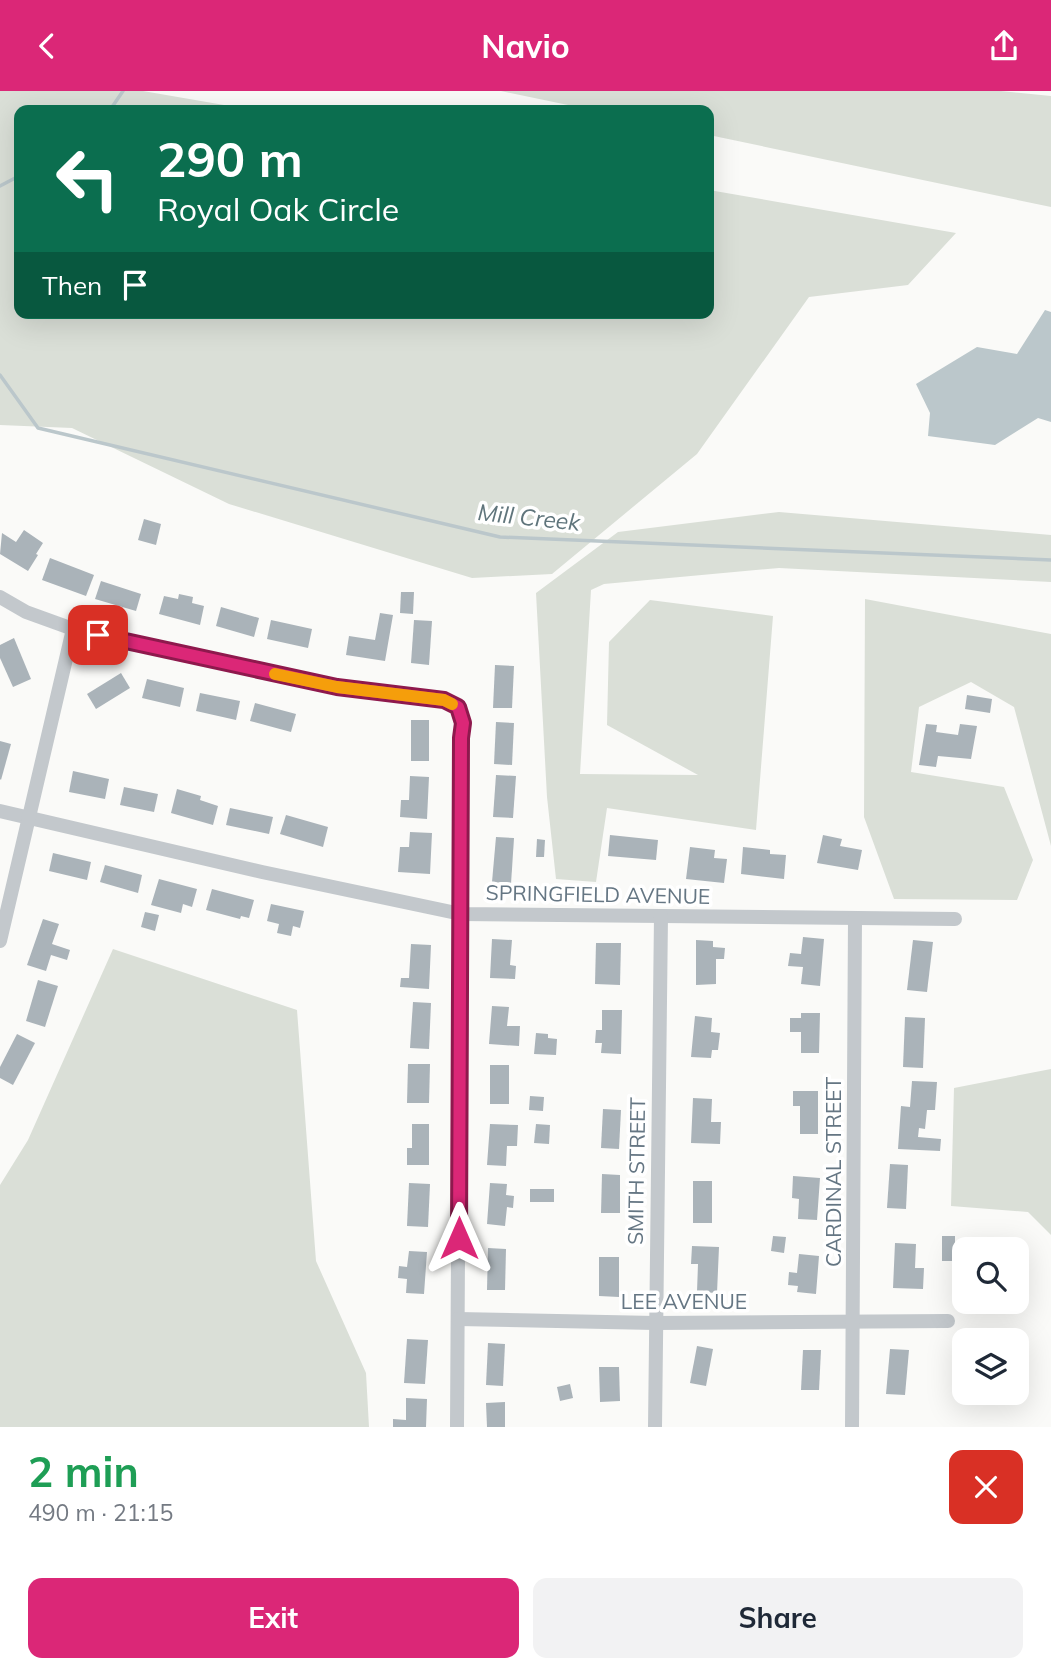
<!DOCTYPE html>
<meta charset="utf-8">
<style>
body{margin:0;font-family:Mulish,sans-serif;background:#f2f2f3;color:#1f2937;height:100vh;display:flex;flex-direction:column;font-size:26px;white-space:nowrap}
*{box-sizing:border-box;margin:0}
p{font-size:23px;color:#747a83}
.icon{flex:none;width:38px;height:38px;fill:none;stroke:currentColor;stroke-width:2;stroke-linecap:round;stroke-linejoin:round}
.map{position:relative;height:1336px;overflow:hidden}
.panel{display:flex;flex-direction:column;background:#fff;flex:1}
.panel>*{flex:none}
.top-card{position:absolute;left:14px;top:14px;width:700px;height:214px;border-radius:14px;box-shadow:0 7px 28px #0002;background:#0b6e4f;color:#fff;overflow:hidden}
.fabs{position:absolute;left:952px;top:1146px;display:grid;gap:14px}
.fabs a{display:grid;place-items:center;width:77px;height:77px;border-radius:14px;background:#fff;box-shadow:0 7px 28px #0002;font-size:35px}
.pin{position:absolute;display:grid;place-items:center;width:60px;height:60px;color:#fff;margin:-30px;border-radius:14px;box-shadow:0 4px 10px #0006}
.me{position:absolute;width:77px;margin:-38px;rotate:0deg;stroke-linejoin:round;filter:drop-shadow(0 0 5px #0008)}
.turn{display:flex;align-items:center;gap:24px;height:147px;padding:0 28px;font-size:32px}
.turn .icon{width:91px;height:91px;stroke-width:2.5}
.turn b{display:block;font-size:49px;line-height:60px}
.then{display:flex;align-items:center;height:66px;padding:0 28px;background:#0003;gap:14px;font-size:26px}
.round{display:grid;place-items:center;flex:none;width:74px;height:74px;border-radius:14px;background:#f2f2f3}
.head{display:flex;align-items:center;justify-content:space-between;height:119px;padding:0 28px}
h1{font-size:42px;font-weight:700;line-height:52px;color:#1e9e55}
.cta{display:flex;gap:14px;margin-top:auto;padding:14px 28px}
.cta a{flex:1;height:80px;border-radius:14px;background:#db2777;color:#fff;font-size:28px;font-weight:700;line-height:80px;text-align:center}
.cta a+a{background:#f2f2f3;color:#1f2937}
header{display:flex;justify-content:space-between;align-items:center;height:91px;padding:0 28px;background:#db2777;color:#fff;font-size:32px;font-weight:700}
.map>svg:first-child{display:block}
.green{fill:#dadfd7}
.water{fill:#bbc7cb}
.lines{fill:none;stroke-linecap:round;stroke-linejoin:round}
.stream{stroke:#bbc7cb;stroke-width:3.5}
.building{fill:#aab3b9}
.street{stroke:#c3c8cc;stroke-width:14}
.route-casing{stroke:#8e194d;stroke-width:18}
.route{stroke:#db2777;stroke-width:12}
.slow{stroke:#f59e0b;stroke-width:12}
.labels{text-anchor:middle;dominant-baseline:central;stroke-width:7;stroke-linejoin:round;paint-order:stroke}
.street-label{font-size:21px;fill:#657683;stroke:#fff}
.water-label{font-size:23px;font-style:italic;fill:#60757c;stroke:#fff}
</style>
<header><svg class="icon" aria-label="back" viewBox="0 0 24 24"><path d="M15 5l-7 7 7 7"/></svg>Navio<svg class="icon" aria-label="share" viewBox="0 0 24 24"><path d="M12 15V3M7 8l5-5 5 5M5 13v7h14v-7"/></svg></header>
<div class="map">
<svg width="1051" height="1336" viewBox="0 0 1051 1336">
<rect width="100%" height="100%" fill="#fafaf8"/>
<g class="green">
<polygon points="0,0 143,0 253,19 19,19 19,222 709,222 709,99 956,142 908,194 809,206 697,363 552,483 472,487 229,413 72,337 0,334"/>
<polygon points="501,0 1001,0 1051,5 1051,116 709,44 709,19 592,19"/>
<polygon points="779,421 1051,444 1051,491 779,477 604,493 591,499 580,683 698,684 607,634 609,551 650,509 773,525 756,739 607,717 596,791 556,788 547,706 536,502 618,441"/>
<polygon points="865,508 1051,543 1051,755 1014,616 971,591 919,616 911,681 1004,696 1033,769 1017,809 894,808 864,726"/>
<polygon points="113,858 297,919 316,1170 366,1282 369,1336 0,1336 0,1094 28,1049"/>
<polygon points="1051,978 1051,1144 1028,1121 951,1115 954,997"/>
</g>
<polygon class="water" points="1045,219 1051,221 1051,331 1038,327 995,354 928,345 930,322 916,293 977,256 1017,263"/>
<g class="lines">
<g class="stream">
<polyline points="110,19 123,0"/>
<polyline points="0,95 19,85"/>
<polyline points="0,284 38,337 500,446 1051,469"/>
</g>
</g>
<g class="building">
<polygon points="144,428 161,433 156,454 138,449"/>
<polygon points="24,439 43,452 36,463 38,464 28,480 0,463 2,442 16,451"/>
<polygon points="50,467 94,484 86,505 42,489"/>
<polygon points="101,490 141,503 136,520 95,508"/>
<polygon points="401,501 414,501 413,523 400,522"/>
<polygon points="179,503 193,506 192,512 204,515 200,534 159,523 164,505 178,508"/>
<polygon points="221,516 259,527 254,546 216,535"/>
<polygon points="380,522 393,524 385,570 346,564 349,545 375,549"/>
<polygon points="271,529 312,538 308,557 267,548"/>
<polygon points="414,529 432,530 429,574 411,572"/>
<polygon points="14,547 31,588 13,596 0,567 0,554"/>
<polygon points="495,574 514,575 512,617 493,617"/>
<polygon points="121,582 130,597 96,618 87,603"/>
<polygon points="147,588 184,597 180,616 142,607"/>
<polygon points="200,602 240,610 236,629 196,620"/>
<polygon points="967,604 992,608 990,622 965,618"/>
<polygon points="255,612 296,623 291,641 250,630"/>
<rect x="411" y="629" width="18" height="41"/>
<polygon points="496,631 514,632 512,674 494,673"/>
<polygon points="926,633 937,634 936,641 958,644 960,633 977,635 971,668 938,665 936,676 919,674"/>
<polygon points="0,650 11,653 1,689 0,688"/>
<polygon points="73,680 109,688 105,708 69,701"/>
<polygon points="496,684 516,685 513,727 493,726"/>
<polygon points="410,685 429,686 427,728 400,726 401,709 409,709"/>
<polygon points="124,696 158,703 154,721 120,714"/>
<polygon points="177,698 201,705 200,709 218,715 213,734 171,722"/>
<polygon points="230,717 273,726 269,743 226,734"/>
<polygon points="286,724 328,736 323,756 280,743"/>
<polygon points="410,741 432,742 430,783 398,781 400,756 409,756"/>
<polygon points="610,744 658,749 656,769 608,765"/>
<polygon points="823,744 842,748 840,755 862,759 858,779 817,772"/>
<polygon points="496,746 514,747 511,793 492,791"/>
<polygon points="537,748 545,749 544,766 536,766"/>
<polygon points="690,756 715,759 714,767 727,768 724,792 686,788"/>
<polygon points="743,756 770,759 770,763 786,764 784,788 741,783"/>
<polygon points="53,762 91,771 87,789 49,780"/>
<polygon points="105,774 142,784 138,802 100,791"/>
<polygon points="159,788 197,798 192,816 183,813 181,822 151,814"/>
<polygon points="212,798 254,809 249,827 241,825 240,828 206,819"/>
<polygon points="271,813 304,820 300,837 293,835 291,845 277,842 279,833 267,830"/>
<polygon points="145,821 159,824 155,840 141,836"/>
<polygon points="43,828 59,833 52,853 70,859 67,869 51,864 46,880 27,874"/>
<polygon points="803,846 824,848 820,895 801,893 803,876 788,875 790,862 801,863"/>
<polygon points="492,848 512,849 510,874 516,875 515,888 490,887"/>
<polygon points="696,849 713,850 713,856 725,857 724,868 716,868 716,893 696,894"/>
<polygon points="913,849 933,851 927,901 907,899"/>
<polygon points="596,852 621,852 620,894 595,893"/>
<polygon points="411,853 431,854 429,898 400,896 401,887 409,887"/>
<polygon points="38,889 58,895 45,936 26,930"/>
<polygon points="413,911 431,912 429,958 410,957"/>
<polygon points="492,915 509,916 507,935 520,935 519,955 489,953"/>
<polygon points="602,919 622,919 621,963 601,962 602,952 595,952 596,939 602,939"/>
<polygon points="801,922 820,922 819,962 801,962 801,941 790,941 790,927 801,927"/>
<polygon points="695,925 712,927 711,941 720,942 718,959 712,959 711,967 691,966"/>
<polygon points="905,926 925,927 923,977 903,976"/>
<polygon points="536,942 548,943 548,947 557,948 556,964 534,963"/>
<polygon points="17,943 35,952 13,994 0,987 0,976"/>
<polygon points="408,973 430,973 429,1012 407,1012"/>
<rect x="490" y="974" width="19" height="39"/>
<polygon points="912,990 937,991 935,1019 927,1019 925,1038 919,1037 918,1046 941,1048 940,1060 898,1058 901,1015 910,1016"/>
<polygon points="793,1000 818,1000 818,1043 800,1043 800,1015 793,1015"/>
<polygon points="530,1005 544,1006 543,1020 529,1019"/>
<polygon points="693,1007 712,1008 711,1031 721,1031 720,1053 691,1052"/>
<polygon points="603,1018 621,1019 619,1058 601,1057"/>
<polygon points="412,1033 429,1033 429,1074 407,1074 407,1057 412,1057"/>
<polygon points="490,1033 518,1034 517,1055 507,1055 506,1075 487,1074"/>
<polygon points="536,1033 550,1034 549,1053 534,1052"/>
<polygon points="890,1073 908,1074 906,1118 887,1117"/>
<polygon points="602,1083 620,1084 620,1122 601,1122"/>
<polygon points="793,1085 820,1087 817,1129 798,1128 799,1108 792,1107"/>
<rect x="693" y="1090" width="19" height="42"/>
<polygon points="409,1092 430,1093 428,1136 407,1135"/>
<polygon points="490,1092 507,1093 506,1104 514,1105 513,1117 507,1116 505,1135 487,1133"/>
<rect x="530" y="1098" width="24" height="13"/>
<polygon points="773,1145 786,1146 784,1162 771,1160"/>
<rect x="942" y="1145" width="13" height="25"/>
<polygon points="895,1152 916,1153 915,1177 924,1177 923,1198 893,1197"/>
<polygon points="692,1155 719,1156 717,1202 697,1201 698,1173 691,1173"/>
<polygon points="488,1157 506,1158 505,1199 487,1199"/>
<polygon points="409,1160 427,1161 424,1203 406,1202 407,1188 398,1187 399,1175 407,1176"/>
<polygon points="799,1163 819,1165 816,1203 797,1201 798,1195 788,1194 789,1181 797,1182"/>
<polygon points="599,1166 619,1166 619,1206 599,1205"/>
<polygon points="407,1248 428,1249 425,1293 404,1292"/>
<polygon points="488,1252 505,1253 503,1295 486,1294"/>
<polygon points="697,1255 713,1258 706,1295 690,1292"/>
<polygon points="890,1258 909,1259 905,1304 886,1303"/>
<polygon points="803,1259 821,1259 819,1299 801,1299"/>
<polygon points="599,1276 619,1276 620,1310 600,1311"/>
<polygon points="570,1293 573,1307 560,1310 557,1296"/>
<polygon points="406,1307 427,1308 426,1336 393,1336 393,1328 406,1329"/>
<polygon points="505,1311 505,1336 487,1336 486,1312"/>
</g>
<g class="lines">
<g class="street">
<polyline points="0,506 26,521 73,538 337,596 444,609 458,616 463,632 461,647 457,1336"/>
<polyline points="0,720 262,781 461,823 955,828"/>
<polyline points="0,850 73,538"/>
<polyline points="458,1228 655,1232 948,1230"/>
<polyline points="655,1336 661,825"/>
<polyline points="852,1336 855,827"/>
</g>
</g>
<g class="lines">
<g class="route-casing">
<polyline id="route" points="98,544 337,596 444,609 458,616 463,632 461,647 459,1147"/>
</g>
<use href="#route" class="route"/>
<polyline class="slow" points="275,583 337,596 444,609 452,613"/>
</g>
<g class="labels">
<g class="street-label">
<text transform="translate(598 803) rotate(1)">SPRINGFIELD AVENUE</text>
<text transform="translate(636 1080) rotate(-89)">SMITH STREET</text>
<text transform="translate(833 1081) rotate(-90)">CARDINAL STREET</text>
<text x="684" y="1210">LEE AVENUE</text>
</g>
<g class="water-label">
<text transform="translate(529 426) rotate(6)">Mill Creek</text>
</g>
</g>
</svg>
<div class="fabs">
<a><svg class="icon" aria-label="search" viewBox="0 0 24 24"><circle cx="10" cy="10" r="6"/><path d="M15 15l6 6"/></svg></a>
<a><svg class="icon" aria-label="layers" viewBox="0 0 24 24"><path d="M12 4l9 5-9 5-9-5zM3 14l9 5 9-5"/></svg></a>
</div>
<div class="pin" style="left:98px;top:544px;background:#d93025"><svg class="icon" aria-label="arrive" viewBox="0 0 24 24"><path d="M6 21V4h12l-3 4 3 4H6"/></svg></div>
<svg class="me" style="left:459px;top:1147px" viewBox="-20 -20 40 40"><path d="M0-17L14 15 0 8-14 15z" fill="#db2777" stroke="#fff" stroke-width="4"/></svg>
<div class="top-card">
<div class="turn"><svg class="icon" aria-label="left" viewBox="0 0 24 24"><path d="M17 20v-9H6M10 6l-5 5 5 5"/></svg><div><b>290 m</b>Royal Oak Circle</div></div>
<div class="then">Then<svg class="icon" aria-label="arrive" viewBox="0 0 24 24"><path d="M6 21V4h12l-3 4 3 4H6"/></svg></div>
</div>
</div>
<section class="panel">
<div class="head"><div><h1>2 min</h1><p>490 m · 21:15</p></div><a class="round" style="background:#d93025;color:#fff"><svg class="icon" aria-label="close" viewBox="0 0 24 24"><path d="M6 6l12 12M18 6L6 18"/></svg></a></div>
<div class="cta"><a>Exit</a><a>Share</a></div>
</section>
